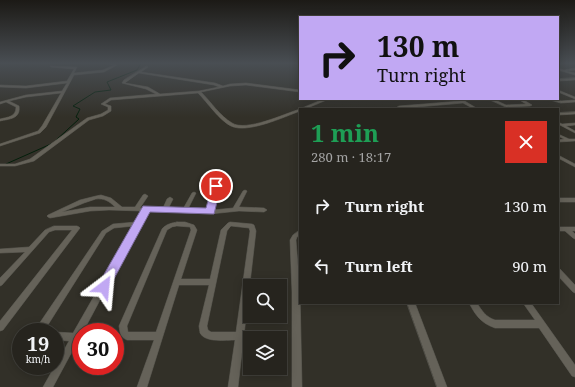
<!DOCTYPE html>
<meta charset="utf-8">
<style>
body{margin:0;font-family:"Noto Serif",serif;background:#32302b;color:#f1f3f6;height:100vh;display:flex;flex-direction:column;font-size:15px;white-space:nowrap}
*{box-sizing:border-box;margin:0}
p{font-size:13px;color:#a4a4a4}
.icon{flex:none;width:22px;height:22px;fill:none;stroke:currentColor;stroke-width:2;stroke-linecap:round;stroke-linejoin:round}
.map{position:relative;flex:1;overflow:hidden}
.side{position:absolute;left:299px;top:108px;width:260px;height:196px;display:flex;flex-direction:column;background:#26241e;border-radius:0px;box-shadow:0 2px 10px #0003,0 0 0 1px #42413c}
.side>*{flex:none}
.guide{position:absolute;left:299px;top:16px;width:260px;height:84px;border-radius:0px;box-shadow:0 2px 10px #0003,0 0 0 1px #42413c;background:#c1a8f3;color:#111;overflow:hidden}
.controls{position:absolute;left:243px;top:279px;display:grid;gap:8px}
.controls a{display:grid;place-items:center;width:44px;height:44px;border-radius:0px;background:#26241e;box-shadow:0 2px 10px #0003,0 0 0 1px #42413c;font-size:20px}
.speed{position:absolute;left:12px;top:323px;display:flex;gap:8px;font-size:20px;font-weight:700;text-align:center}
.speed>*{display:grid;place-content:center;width:52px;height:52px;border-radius:50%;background:#26241e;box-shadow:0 2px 10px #0003,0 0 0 1px #42413c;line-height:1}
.speed small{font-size:10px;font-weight:400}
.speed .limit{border:6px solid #d22;background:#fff;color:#111}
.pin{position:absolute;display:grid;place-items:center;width:34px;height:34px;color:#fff;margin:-17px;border:2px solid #fff;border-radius:50%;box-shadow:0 1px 4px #0007}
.me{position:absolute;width:44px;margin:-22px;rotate:29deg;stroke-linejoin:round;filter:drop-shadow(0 0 3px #0008)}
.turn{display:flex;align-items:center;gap:14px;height:84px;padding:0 12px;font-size:18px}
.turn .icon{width:52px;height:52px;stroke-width:2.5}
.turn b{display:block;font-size:28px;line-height:34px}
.round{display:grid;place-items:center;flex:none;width:42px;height:42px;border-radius:0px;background:#32302b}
.head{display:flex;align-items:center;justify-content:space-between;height:68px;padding:0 12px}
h1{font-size:24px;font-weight:700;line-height:30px;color:#1e9e55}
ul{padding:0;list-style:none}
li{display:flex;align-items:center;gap:12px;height:60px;padding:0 12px}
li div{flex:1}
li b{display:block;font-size:15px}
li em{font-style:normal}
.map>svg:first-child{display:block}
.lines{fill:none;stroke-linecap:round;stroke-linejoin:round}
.stream{stroke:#031f0b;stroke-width:1}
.minor-casing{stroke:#504f48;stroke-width:1}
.minor{fill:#656259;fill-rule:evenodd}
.route{fill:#c1a8f3;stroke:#7d6d9e}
</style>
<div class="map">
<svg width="575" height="387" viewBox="0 0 575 387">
<rect width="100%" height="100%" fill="#323028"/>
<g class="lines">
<g class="stream">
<polyline points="54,142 79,119 76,117 80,109 73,106 95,92 111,90 107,82 137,70 141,63"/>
<polyline points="6,164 51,144"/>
</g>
<g class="minor-casing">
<g id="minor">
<path d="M104 63H109L117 65 104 72 74 75 46 127 40 133 0 146V144L38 131 42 126 61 93 26 97 9 101 19 106C21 119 9 119 0 121V119C8 117 16 117 16 107L6 102 0 104V102L26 95 62 91 67 83 26 88 0 87V85L26 86 67 81 74 69 51 67 50 66 77 67 74 73 103 70 114 65Z"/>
<polygon points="558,63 566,63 558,65"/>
<path d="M147 66 148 67 141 72 215 83 223 86 230 84 246 83 300 90V92L246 85 230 86 201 92C211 102 220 116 232 123 246 132 284 114 300 109V111C284 117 247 134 231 126 220 121 207 102 198 93L111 100 105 104 111 106V111L103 116 89 120 34 161 15 166H0V164H15L30 159 87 118 101 114 108 110V107L101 104 110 98 156 94 146 89 122 83 124 80ZM139 73 214 85 219 87 199 91 160 94 148 87 125 83Z"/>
<polygon points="558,68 564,70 575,68 575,70 566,71 575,73 575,75 558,70"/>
<polygon points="575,78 575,80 558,81 558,79"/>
<polygon points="558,90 575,97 575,99 558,92"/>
<polygon points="324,99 329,99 305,109 300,109"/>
<polygon points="488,99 493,99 506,105 526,104 518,99 522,99 532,105 530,106 506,107"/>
<polygon points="547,99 553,99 561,101 575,100 575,102 561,103"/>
<polygon points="461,100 463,100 478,109 474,109 463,103 394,109 399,106 461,101"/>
<polygon points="575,112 575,114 558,115 558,113"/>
<polygon points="558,122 562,124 575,123 575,125 566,126 575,131 575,133 558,124"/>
<polygon points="558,134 569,139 575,139 575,141 558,142 558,140 564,139 558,136"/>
<polygon points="558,155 575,164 575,167 558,158"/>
<path d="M214 185H218V186L213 210 233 208 243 191 245 190 247 191 239 207 264 208 267 210 264 212 239 211 210 214 147 211 142 222 143 223 142 224 140 225 83 332H81V335L53 387H43L69 341 55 340V332L73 333 134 226 114 228 106 233 46 328 47 332H39L38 327 39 324 102 231 113 224 136 222 142 211 109 210 90 211 50 218 48 217 47 216 48 215 80 200 96 196 101 195 111 198 122 207H135L143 195 145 194 148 196 140 208H163L167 199 170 197 173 199 168 209H183L192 193 194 192 196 193 188 209 208 210ZM96 199C104 198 109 201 115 207H90L62 212 84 203Z"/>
<rect x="558" y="198" width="17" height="4"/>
<path d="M177 222H185L194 225 197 230 181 279H210L221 230 228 223 230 222 252 224 254 225 256 231 238 387H228L235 340C226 340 205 343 200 333 200 332 199 327 199 326L209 285H179L147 387H137L154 340H127C120 337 120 333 119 326L162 229C166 224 172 223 177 222ZM177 226 190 227 191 230 156 332H128L127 326 167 230 172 227ZM231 226 249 228 250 231 236 332H211L208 330 207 326 227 231Z"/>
<polygon points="54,226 77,226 79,227 80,228 3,330 0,331 0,321 72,230 55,230 49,232 2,285 0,286 0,278 25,252 0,253 0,249 29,247 45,230"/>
<polygon points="558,227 575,227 575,231 572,231 575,234 575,239 573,238 565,231 558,231"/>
<polygon points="300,230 300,235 297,237 296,240 300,292 302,387 292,387 292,292 290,240 293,235"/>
<polygon points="558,268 560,269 575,285 575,293 573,292 558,276"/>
<polygon points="407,303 415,303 447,387 437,387"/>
<path d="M469 303H477C482 311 486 317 495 320H535L523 303H531L575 365V377L572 376 539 328H495C481 323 476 316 469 303Z"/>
</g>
</g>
<use href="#minor" class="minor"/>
</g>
<linearGradient id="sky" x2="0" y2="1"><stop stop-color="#1c1a16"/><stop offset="0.54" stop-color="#494e53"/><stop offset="1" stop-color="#494e53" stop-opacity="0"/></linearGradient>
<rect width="575" height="117" fill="url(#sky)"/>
<polygon class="route" points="216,183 221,186 214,214 150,212 108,290 104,292 99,290 98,287 99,283 143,206 206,208 212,186"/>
</svg>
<div class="controls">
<a><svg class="icon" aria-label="search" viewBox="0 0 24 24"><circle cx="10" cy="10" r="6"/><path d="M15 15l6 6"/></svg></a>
<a><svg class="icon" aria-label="layers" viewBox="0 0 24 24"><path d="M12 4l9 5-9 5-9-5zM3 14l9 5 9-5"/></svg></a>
</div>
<div class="speed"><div>19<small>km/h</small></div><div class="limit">30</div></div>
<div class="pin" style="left:216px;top:186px;background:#d93025"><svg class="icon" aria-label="arrive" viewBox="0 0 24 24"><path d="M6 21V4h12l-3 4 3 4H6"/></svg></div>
<svg class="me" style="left:104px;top:287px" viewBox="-20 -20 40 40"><path d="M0-17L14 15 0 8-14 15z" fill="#c1a8f3" stroke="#fff" stroke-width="4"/></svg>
<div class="guide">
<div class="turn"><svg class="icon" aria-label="right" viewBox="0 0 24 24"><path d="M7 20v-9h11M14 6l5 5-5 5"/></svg><div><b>130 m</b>Turn right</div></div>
</div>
<section class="side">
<div class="head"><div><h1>1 min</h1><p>280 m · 18:17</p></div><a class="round" style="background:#d93025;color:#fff"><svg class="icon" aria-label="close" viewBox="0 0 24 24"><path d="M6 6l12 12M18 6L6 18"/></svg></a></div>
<ul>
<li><svg class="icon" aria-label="right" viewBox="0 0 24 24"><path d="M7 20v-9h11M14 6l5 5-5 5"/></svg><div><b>Turn right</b></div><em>130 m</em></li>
<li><svg class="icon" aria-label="left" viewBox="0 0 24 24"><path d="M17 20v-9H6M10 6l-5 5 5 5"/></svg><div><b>Turn left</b></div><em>90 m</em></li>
</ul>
</section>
</div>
